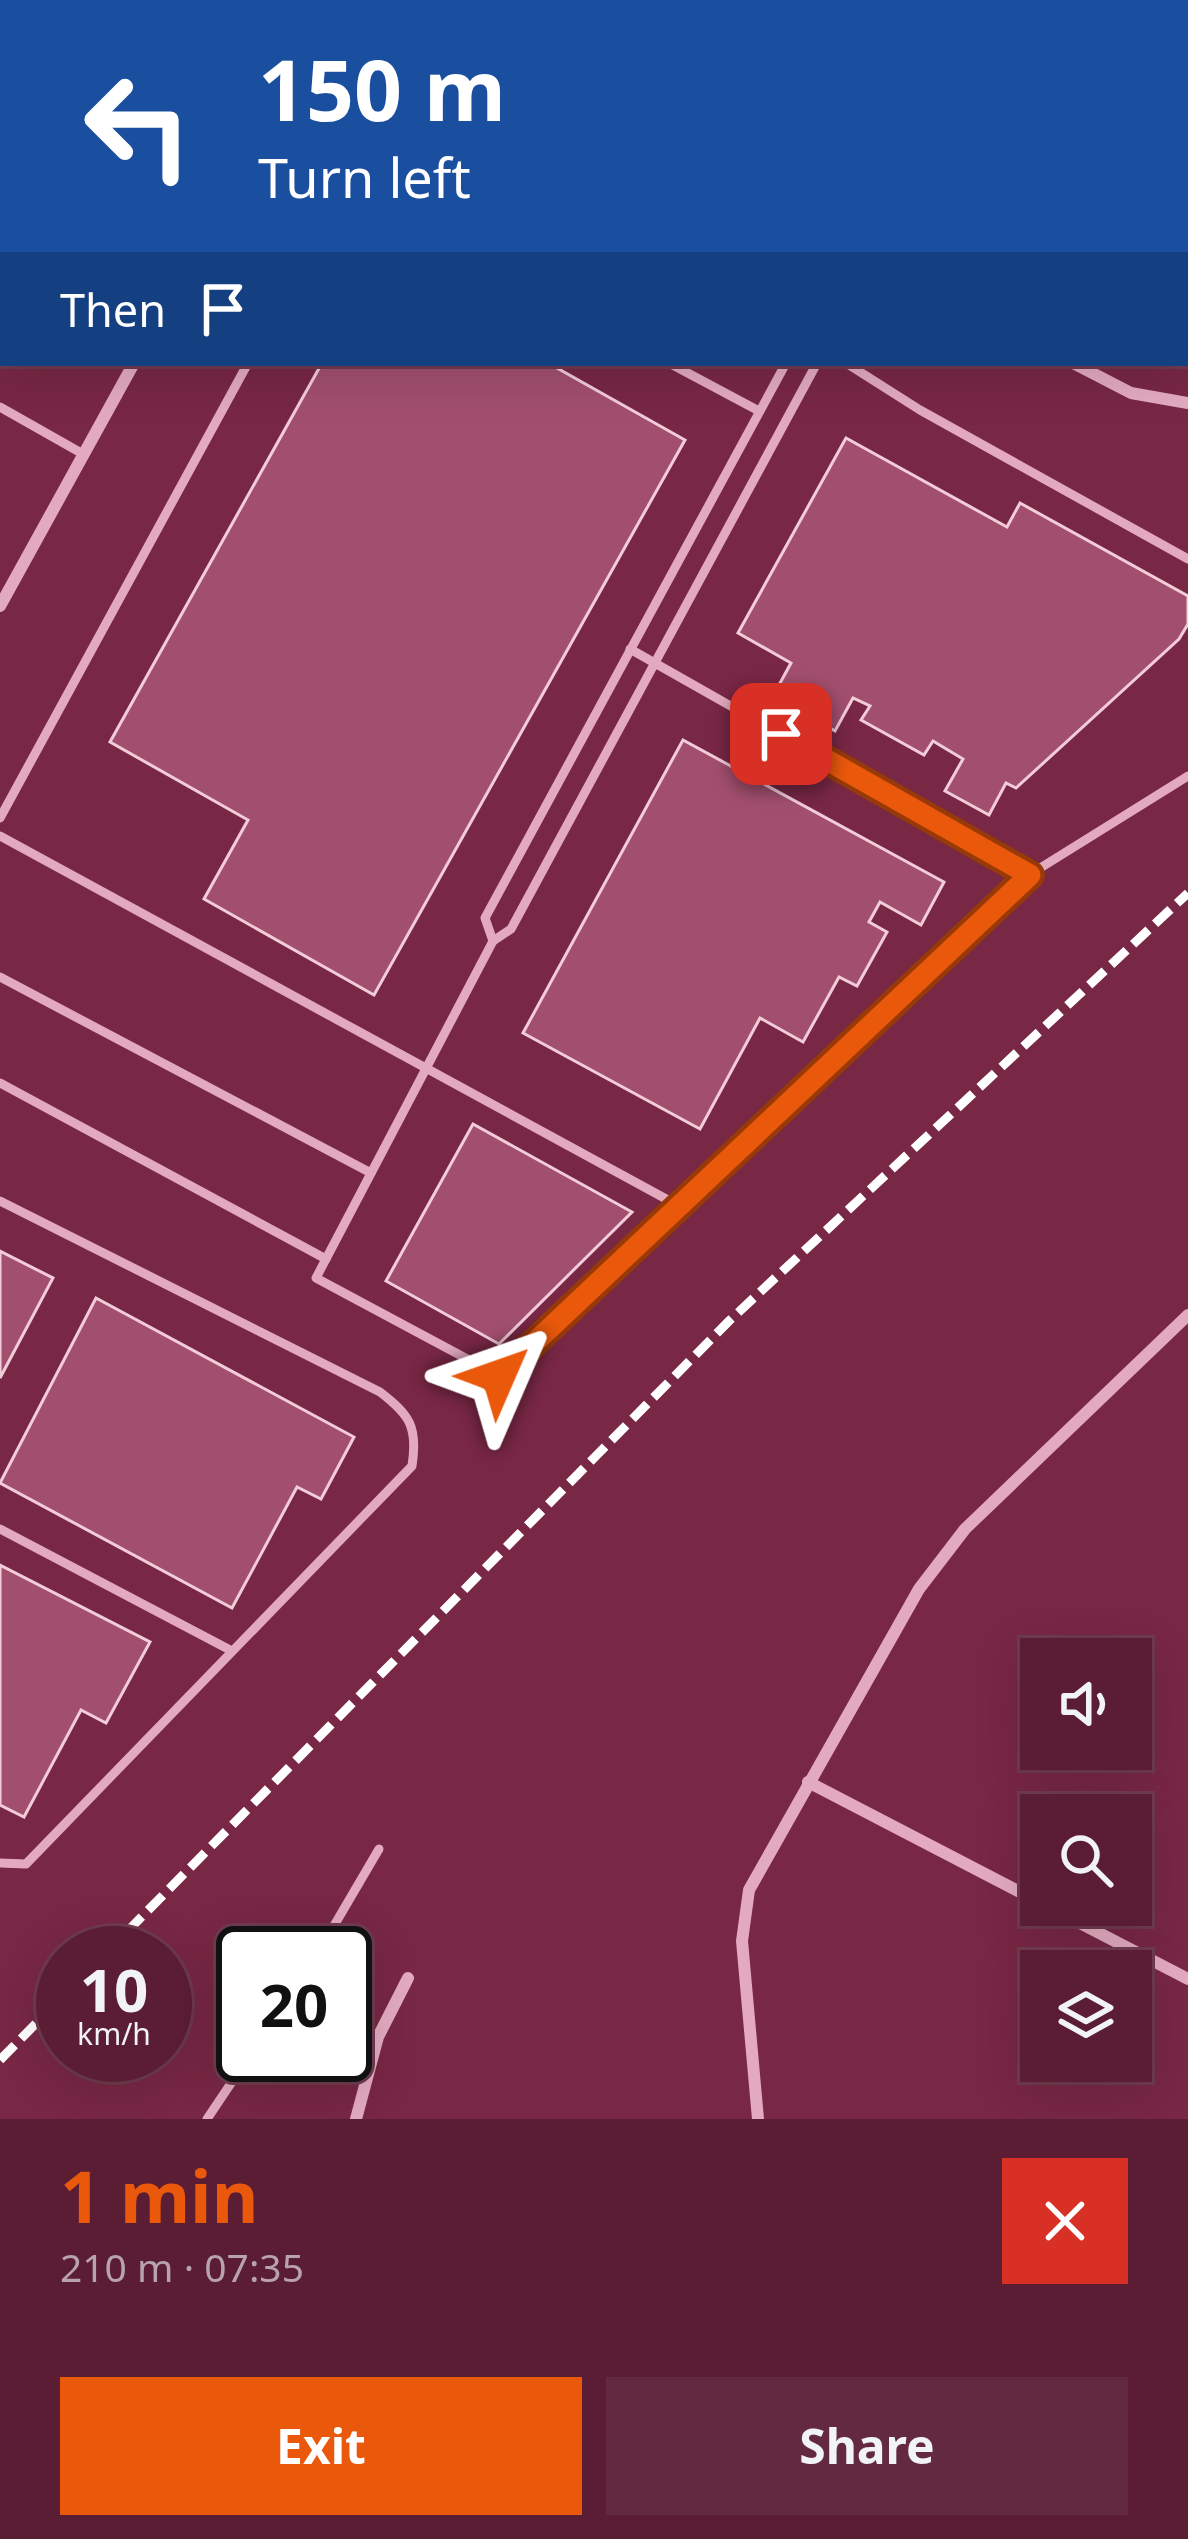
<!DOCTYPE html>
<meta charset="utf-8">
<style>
body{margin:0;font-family:"Noto Sans",sans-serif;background:#632a3f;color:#f1f3f6;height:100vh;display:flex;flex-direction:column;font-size:45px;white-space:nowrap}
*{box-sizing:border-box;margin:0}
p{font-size:39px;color:#b8a2ac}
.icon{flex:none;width:66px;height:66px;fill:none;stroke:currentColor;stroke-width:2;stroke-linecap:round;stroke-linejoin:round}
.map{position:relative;height:2119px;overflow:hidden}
.side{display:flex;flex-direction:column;background:#5a1d33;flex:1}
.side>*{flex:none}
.banner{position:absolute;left:0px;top:0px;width:1188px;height:366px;box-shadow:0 12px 48px #0002,0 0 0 3px #6f3b4e;background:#1a4fa0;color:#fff;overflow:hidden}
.fabs{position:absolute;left:1020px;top:1638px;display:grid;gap:24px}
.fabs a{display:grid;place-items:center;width:132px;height:132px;border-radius:0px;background:#5a1d33;box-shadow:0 12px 48px #0002,0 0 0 3px #6f3b4e;font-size:60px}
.speed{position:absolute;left:36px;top:1926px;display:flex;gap:24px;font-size:60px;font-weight:700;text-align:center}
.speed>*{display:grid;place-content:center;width:156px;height:156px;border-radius:50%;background:#5a1d33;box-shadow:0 12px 48px #0002,0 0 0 3px #6f3b4e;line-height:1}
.speed small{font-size:30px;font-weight:400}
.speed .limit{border:6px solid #111;border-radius:18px;background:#fff;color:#111}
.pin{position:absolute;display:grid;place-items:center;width:102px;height:102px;color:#fff;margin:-51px;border-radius:24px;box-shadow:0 6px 18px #0006}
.me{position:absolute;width:132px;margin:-66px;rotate:47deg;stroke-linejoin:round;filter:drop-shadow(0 0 9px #0008)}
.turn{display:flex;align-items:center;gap:42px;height:252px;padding:0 60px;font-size:54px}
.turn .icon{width:156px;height:156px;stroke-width:2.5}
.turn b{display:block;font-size:84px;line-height:102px}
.then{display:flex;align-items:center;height:114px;padding:0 60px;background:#0003;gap:24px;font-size:45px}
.round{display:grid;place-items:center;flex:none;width:126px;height:126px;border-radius:0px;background:#632a3f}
.overview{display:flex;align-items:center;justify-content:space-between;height:204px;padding:0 60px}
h1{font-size:72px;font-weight:700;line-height:90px;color:#ea580c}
.button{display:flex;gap:24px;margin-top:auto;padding:24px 60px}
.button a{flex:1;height:138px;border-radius:0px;background:#ea580c;color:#fff;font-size:48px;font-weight:700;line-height:138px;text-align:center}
.button a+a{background:#632a3f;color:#f1f3f6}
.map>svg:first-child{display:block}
.building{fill:#a24f6e;stroke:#f3ccda;stroke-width:3}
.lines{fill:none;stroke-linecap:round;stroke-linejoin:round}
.service{stroke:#e3aabf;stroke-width:9}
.minor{stroke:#e3aabf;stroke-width:12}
.rail{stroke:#fff;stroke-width:9;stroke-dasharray:21 9;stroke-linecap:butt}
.route-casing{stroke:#983908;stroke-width:30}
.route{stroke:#ea580c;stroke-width:21}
</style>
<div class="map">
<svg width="1188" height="2119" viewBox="0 0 1188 2119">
<rect width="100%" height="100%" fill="#782744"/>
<g class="building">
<polygon points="1072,0 1188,0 1188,61 1185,3"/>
<polygon points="0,1 4,3 3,180 0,178"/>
<polygon points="1185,170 1188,172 1185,290"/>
<polygon points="322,363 548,363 685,440 374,995 204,899 248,820 110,742"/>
<polygon points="846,438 1007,527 1020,503 1188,596 1188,624 1179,639 1016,788 1006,783 989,815 945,791 963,759 933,741 924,755 861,720 870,706 853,698 835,731 773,696 791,663 738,633"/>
<polygon points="683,740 944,882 921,925 880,902 869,922 887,932 857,986 839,977 803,1042 760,1018 700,1129 523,1033"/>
<polygon points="473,1124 632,1212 499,1344 386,1281"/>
<polygon points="0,1251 53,1278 0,1378"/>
<polygon points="96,1298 354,1437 321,1499 297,1487 232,1608 0,1483"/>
<polygon points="0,1565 150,1642 106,1723 81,1710 24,1817 0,1805"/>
</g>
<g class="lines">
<g class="service">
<polyline points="112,0 117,3"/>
<polyline points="664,0 670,3"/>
<polyline points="964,0 970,3"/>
<polyline points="817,3 819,0"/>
<polyline points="954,3 955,0"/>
<polyline points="1185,117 1188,118"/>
<polyline points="669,363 759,411"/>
<polyline points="786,363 485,918 493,941 511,929 817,363"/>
<polyline points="846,363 920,410 1188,559"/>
<polyline points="0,407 83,454"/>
<polyline points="630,649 1029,875"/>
<polyline points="0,818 248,363"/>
<polyline points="0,836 679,1206"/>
<polyline points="493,941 316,1278 499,1376 1029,875 1188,776"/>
<polyline points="0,977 371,1173"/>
<polyline points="0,1083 326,1259"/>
<path d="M0 1201 380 1392C410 1415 418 1427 412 1466L26 1864 0 1863"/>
<polyline points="0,1529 232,1651"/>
<polyline points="318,1953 379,1849"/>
<polyline points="207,2119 250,2055"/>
</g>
<g class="minor">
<polyline points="382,0 388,3"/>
<polyline points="332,3 333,0"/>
<polyline points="1073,363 1131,393 1188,403"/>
<polyline points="0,606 134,363"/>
<polyline points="808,1782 1041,1903"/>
<polyline points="1045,1905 1188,1979"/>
<polyline points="356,2119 378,2037 408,1978"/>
<polyline points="758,2119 742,1941 749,1890 919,1589 965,1529 1188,1315"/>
</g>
<g class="rail">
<polyline points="106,1953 729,1321 1188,893"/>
<polyline points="0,2060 63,1996"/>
</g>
</g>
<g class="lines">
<g class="route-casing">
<polyline id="route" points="499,1376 1030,875 781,734"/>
</g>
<use href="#route" class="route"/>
</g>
</svg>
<div class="fabs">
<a><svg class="icon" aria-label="sound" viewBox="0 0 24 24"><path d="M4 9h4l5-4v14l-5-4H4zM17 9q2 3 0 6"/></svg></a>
<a><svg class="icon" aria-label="search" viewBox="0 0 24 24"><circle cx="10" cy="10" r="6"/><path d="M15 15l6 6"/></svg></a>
<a><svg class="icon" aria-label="layers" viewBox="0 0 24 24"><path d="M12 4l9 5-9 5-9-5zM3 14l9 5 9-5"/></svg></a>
</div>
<div class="speed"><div>10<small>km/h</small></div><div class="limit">20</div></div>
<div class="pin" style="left:781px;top:734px;background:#d93025"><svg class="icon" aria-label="arrive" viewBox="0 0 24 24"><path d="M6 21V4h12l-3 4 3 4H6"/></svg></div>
<svg class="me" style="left:499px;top:1376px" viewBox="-20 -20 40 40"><path d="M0-17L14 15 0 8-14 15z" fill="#ea580c" stroke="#fff" stroke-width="4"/></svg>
<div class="banner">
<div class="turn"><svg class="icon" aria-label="left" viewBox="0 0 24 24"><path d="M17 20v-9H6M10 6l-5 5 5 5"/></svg><div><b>150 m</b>Turn left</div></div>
<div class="then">Then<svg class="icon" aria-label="arrive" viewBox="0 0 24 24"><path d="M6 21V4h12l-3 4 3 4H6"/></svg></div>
</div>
</div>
<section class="side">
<div class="overview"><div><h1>1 min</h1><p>210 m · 07:35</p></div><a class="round" style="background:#d93025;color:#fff"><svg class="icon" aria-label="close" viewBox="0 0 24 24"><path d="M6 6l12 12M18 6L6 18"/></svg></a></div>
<div class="button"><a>Exit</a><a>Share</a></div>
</section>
